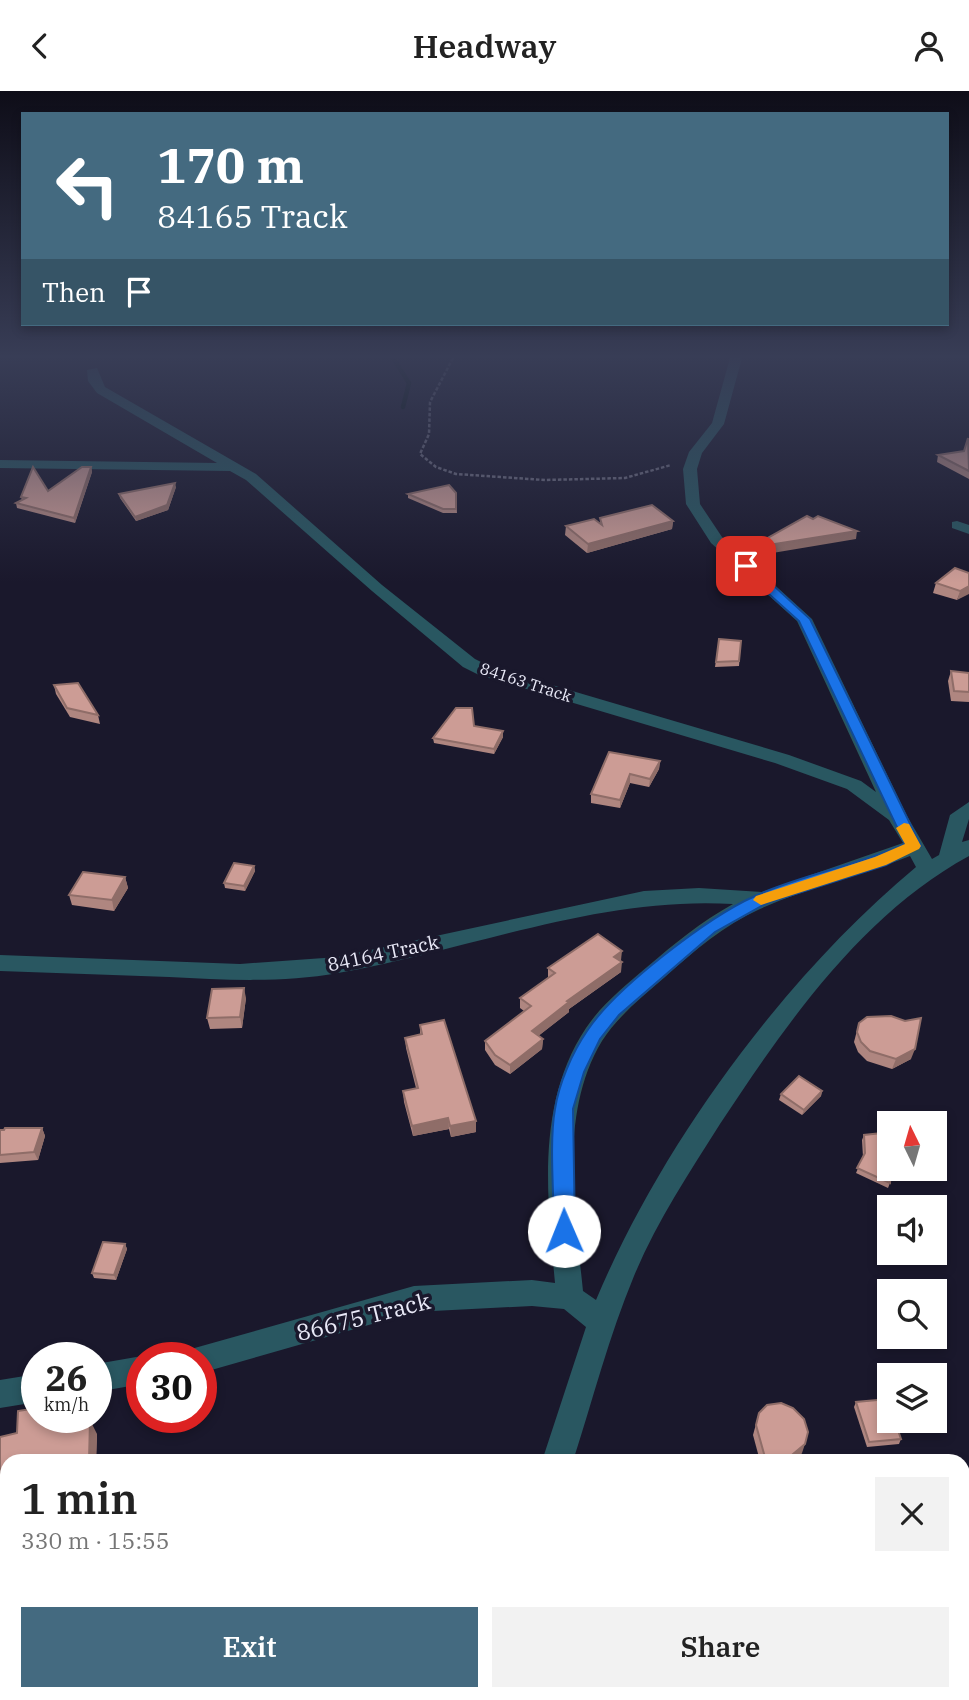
<!DOCTYPE html>
<meta charset="utf-8">
<style>
body{margin:0;font-family:"IBM Plex Serif",serif;background:#f2f2f2;color:#222;height:100vh;display:flex;flex-direction:column;font-size:26px;white-space:nowrap}
*{box-sizing:border-box;margin:0}
p{font-size:23px;color:#767676}
.icon{flex:none;width:38px;height:38px;fill:none;stroke:currentColor;stroke-width:2;stroke-linecap:round;stroke-linejoin:round}
.map{position:relative;flex:1;overflow:hidden}
.details{position:absolute;left:0px;top:1363px;width:970px;height:247px;display:flex;flex-direction:column;background:#fff;border-radius:21px 21px 0 0;box-shadow:0 4px 10px #0003}
.details>*{flex:none}
.banner{position:absolute;left:21px;top:21px;width:928px;height:214px;border-radius:0px;box-shadow:0 4px 10px #0003;background:#446a80;color:#fff;overflow:hidden}
.needle{width:46px;rotate:355deg}
.fabs{position:absolute;left:877px;top:1020px;display:grid;gap:14px}
.fabs a{display:grid;place-items:center;width:70px;height:70px;border-radius:0px;background:#fff;box-shadow:0 4px 10px #0003;font-size:35px}
.speed{position:absolute;left:21px;top:1251px;display:flex;gap:14px;font-size:35px;font-weight:700;text-align:center}
.speed>*{display:grid;place-content:center;width:91px;height:91px;border-radius:50%;background:#fff;box-shadow:0 4px 10px #0003;line-height:1}
.speed small{font-size:18px;font-weight:400}
.speed .limit{border:10px solid #d22;background:#fff;color:#111}
.pin{position:absolute;display:grid;place-items:center;width:60px;height:60px;color:#fff;margin:-30px;border-radius:14px;box-shadow:0 4px 10px #0006}
.me{position:absolute;width:77px;margin:-38px;rotate:359deg;stroke-linejoin:round;filter:drop-shadow(0 0 5px #0008)}
.turn{display:flex;align-items:center;gap:24px;height:147px;padding:0 21px;font-size:32px}
.turn .icon{width:91px;height:91px;stroke-width:2.5}
.turn b{display:block;font-size:49px;line-height:60px}
.then{display:flex;align-items:center;height:66px;padding:0 21px;background:#0003;gap:14px;font-size:26px}
.round{display:grid;place-items:center;flex:none;width:74px;height:74px;border-radius:0px;background:#f2f2f2}
.summary{display:flex;align-items:center;justify-content:space-between;height:119px;padding:0 21px}
h1{font-size:42px;font-weight:600;line-height:52px}
.action{display:flex;gap:14px;margin-top:auto;padding:14px 21px}
.action a{flex:1;height:80px;border-radius:0px;background:#446a80;color:#fff;font-size:28px;font-weight:600;line-height:80px;text-align:center}
.action a+a{background:#f2f2f2;color:#222}
header{display:flex;justify-content:space-between;align-items:center;height:91px;padding:0 21px;background:#fff;font-size:32px;font-weight:600}
.map>svg:first-child{display:block}
.lines{fill:none;stroke-linecap:round;stroke-linejoin:round}
.stream{stroke:#021012;stroke-width:4.5}
.path{stroke:#6e6d7f;stroke-width:2.5;stroke-dasharray:3.5 2;stroke-linecap:butt}
.minor{fill:#295761;fill-rule:evenodd}
.wall{fill:#af8680}
.shaded-wall{fill:#8f6d68}
.building{fill:#cc9c95;stroke:#8f6d68;stroke-width:2}
.route{fill:#1a73e8;stroke:#114b97;stroke-width:2}
.slow{fill:#f59e0b}
.labels{text-anchor:middle;dominant-baseline:central;stroke-width:7;stroke-linejoin:round;paint-order:stroke}
.far-street-label{font-size:16px;fill:#e9e9f7;stroke:#1a182c}
.street-label{font-size:19px;fill:#e9e9f7;stroke:#1a182c}
.near-street-label{font-size:23px;fill:#e9e9f7;stroke:#1a182c}
</style>
<header><svg class="icon" aria-label="back" viewBox="0 0 24 24"><path d="M15 5l-7 7 7 7"/></svg>Headway<svg class="icon" aria-label="person" viewBox="0 0 24 24"><circle cx="12" cy="8" r="4"/><path d="M4 21q1-7 8-7t8 7"/></svg></header>
<div class="map">
<svg width="969" height="1609" viewBox="0 0 969 1609">
<rect width="100%" height="100%" fill="#1a182c"/>
<g class="lines">
<polyline class="stream" points="393,267 409,292 403,316"/>
<polyline class="path" points="453,267 430,311 429,343 420,363 436,376 456,383 545,389 625,387 671,374"/>
<g class="minor">
<path d="M730 267H742L724 333 702 362 697 378 700 413 722 446 812 528 907 725 932 768 939 764 950 724 969 711V728L962 751 969 749V765C862 823 786 933 720 1033 689 1082 656 1132 634 1185 609 1245 593 1308 573 1370H542L586 1236 564 1218 532 1215 414 1221 201 1282V1267H187L191 1258 414 1195 532 1189 555 1192C547 1106 536 1012 586 937 602 913 626 894 647 876 674 853 702 830 733 813 598 805 470 859 338 882 283 892 225 889 169 886 113 884 56 882 0 880V864L240 873 338 866 644 800 699 797 762 801 903 752 889 729 847 698 775 672 479 584 463 576 372 500 246 389 230 380 0 377V369L217 372 97 302 88 290 87 279 97 277 105 296 256 383 382 494 475 568 491 576 789 664 861 690 876 701 797 530 711 452 686 413 683 378 689 361 712 332ZM910 765 916 776C785 885 662 1052 596 1209L583 1200C575 1120 558 1023 602 950 618 925 643 905 665 886 694 860 724 834 760 818 808 796 861 785 910 765Z"/>
<polygon points="957,430 969,434 969,443 952,437 952,431"/>
<polygon points="142,1265 147,1267 142,1267 142,1293 96,1301 96,1273"/>
<polygon points="37,1283 37,1311 0,1317 0,1289"/>
<polygon points="7,1535 7,1569 0,1571 0,1537"/>
<polygon points="493,1603 529,1603 528,1609 492,1609"/>
</g>
</g>
<g class="wall">
<polygon points="969,347 969,388 937,371 938,364 964,360"/>
<polygon points="91,376 92,381 75,432 17,417 16,412 22,409 21,406 48,400"/>
<polygon points="176,396 168,419 136,430 120,407 119,403"/>
<polygon points="456,402 457,422 443,422 408,407 408,403"/>
<polygon points="600,427 673,430 672,438 587,462 565,444 566,435 600,432"/>
<polygon points="969,482 957,509 933,502 936,492"/>
<polygon points="719,548 741,550 739,575 715,576"/>
<polygon points="951,580 969,582 969,611 951,610 948,590"/>
<polygon points="54,594 98,624 100,633 70,626 56,603"/>
<polygon points="474,635 503,646 494,663 434,652 433,647"/>
<polygon points="609,661 660,670 659,678 649,696 630,692 620,717 591,712 591,703"/>
<polygon points="254,775 255,780 245,800 225,797 224,792"/>
<polygon points="125,786 128,797 114,820 72,814 69,804"/>
<polygon points="621,869 620,870 621,881 569,918 569,921 538,945 543,948 542,958 510,983 495,974 485,959 485,950 524,920 520,917 520,907 548,887 548,877"/>
<polygon points="246,907 242,937 210,938 207,927"/>
<polygon points="859,932 911,968 892,978 867,970 858,961 854,951"/>
<polygon points="420,934 476,1030 476,1041 451,1046 449,1038 413,1045 404,1011 403,1000 416,997 406,957 405,947 420,943"/>
<polygon points="822,1000 821,1005 802,1024 779,1009 781,1003"/>
<polygon points="42,1037 45,1045 38,1069 0,1072 0,1039"/>
<polygon points="864,1044 890,1092 888,1097 856,1082 863,1066 862,1049"/>
<polygon points="125,1153 127,1158 116,1189 94,1187 92,1182"/>
<polygon points="856,1311 901,1348 899,1353 867,1356 854,1316"/>
<polygon points="759,1322 802,1362 793,1370 760,1370 753,1344"/>
<polygon points="37,1326 63,1326 63,1334 97,1343 96,1370 7,1370 7,1412 0,1414 0,1346 17,1342"/>
<polygon points="601,1603 630,1603 629,1609 620,1609 601,1605"/>
<polygon points="641,1603 671,1603 669,1609"/>
</g>
<g class="shaded-wall">
<polygon points="91,376 92,381 75,432 74,427"/>
<polygon points="175,392 176,396 168,419 136,430 135,426"/>
<polygon points="673,430 672,438 587,462 588,453"/>
<polygon points="857,440 856,448 755,465 756,456"/>
<polygon points="969,495 969,503 957,509 960,500"/>
<polygon points="503,640 503,646 494,663 494,658"/>
<polygon points="660,670 659,678 649,696 650,688"/>
<polygon points="630,683 630,692 620,717 620,709"/>
<polygon points="254,775 255,780 245,800 244,795"/>
<polygon points="125,786 128,797 114,820 112,809"/>
<polygon points="622,860 621,869 613,875 614,866"/>
<polygon points="622,871 621,881 569,918 569,921 532,950 532,940 567,910"/>
<polygon points="244,897 246,907 242,937 240,926"/>
<polygon points="543,948 542,958 510,983 510,974"/>
<polygon points="915,958 911,968 892,978 896,968"/>
<polygon points="822,1000 821,1005 802,1024 804,1019"/>
<polygon points="448,1027 449,1038 413,1045 412,1035"/>
<polygon points="476,1030 476,1041 451,1046 450,1035"/>
<polygon points="42,1037 45,1045 38,1069 34,1061"/>
<polygon points="125,1153 127,1158 116,1189 114,1184"/>
<polygon points="56,1326 63,1327 63,1349 55,1335"/>
<polygon points="90,1329 97,1343 96,1370 89,1370"/>
<polygon points="805,1353 802,1362 792,1370 792,1364"/>
</g>
<g class="building">
<polygon points="968,347 969,380 938,364 964,360"/>
<polygon points="33,376 48,400 82,376 91,376 74,427 16,412 26,407 21,406"/>
<polygon points="175,392 167,414 135,426 119,403"/>
<polygon points="449,394 456,402 456,418 443,418 408,403"/>
<polygon points="652,414 673,430 588,453 566,435 594,428 602,434 600,427"/>
<polygon points="807,425 813,428 818,425 857,440 756,456 755,454"/>
<polygon points="955,477 969,482 969,495 960,500 936,492"/>
<polygon points="719,548 741,550 739,570 716,571"/>
<polygon points="951,580 969,582 969,601 954,600"/>
<polygon points="78,592 98,624 67,617 54,594"/>
<polygon points="456,617 472,617 474,635 503,640 494,658 433,647"/>
<polygon points="609,661 660,670 650,688 630,683 620,709 591,703"/>
<polygon points="234,772 254,775 244,795 224,792"/>
<polygon points="83,781 125,786 112,809 69,804"/>
<polygon points="598,843 622,860 614,866 622,871 567,910 569,911 532,940 543,948 510,974 495,964 485,950 531,915 520,907 555,882 548,877"/>
<polygon points="244,897 240,926 207,927 212,898"/>
<polygon points="891,925 905,930 921,927 915,958 896,968 870,960 861,951 857,941 859,932 867,926"/>
<polygon points="444,929 476,1030 450,1035 448,1027 412,1035 403,1000 418,997 405,947 422,943 420,934"/>
<polygon points="799,985 822,1000 804,1019 781,1003"/>
<polygon points="5,1037 42,1037 34,1061 0,1064 0,1039 4,1039"/>
<polygon points="882,1042 889,1047 889,1078 891,1078 890,1092 857,1077 865,1062 864,1044"/>
<polygon points="103,1151 125,1153 114,1184 92,1182"/>
<polygon points="888,1308 889,1330 895,1330 901,1348 869,1351 856,1311"/>
<polygon points="781,1312 793,1317 804,1328 808,1341 805,1353 792,1364 793,1370 766,1370 756,1334 759,1322 767,1314"/>
<polygon points="37,1317 37,1326 56,1326 55,1335 90,1329 89,1370 7,1370 7,1398 0,1399 0,1346 17,1342 18,1320"/>
</g>
<linearGradient id="sky" x2="0" y2="1"><stop stop-color="#0e0d18"/><stop offset="0.54" stop-color="#383d56"/><stop offset="1" stop-color="#383d56" stop-opacity="0"/></linearGradient>
<rect width="969" height="492" fill="url(#sky)"/>
<path class="route" d="M741 473H750L810 528 921 755 886 774 767 812 715 841 619 924 600 948 584 981 573 1018 575 1140 572 1146 564 1149 557 1146 554 1140C554 1105 549 1051 555 1018 559 992 572 962 587 940 615 897 708 826 755 805 803 783 857 775 905 753L799 530 741 478Z"/>
<polygon class="slow" points="904,732 909,733 921,755 919,758 886,774 767,812 761,814 753,809 756,805 875,766 905,753 896,737"/>
<g class="labels">
<g class="far-street-label">
<text transform="translate(526 591) rotate(18)">84163 Track</text>
</g>
<g class="street-label">
<text transform="translate(383 862) rotate(-12)">84164 Track</text>
</g>
<g class="near-street-label">
<text transform="translate(363 1225) rotate(-14)">86675 Track</text>
</g>
</g>
</svg>
<div class="fabs">
<a><svg class="needle" viewBox="-14 -14 28 28"><path d="M0-13l5 13h-10z" fill="#e53935"/><path d="M0 13l5-13h-10z" fill="#767676"/></svg></a>
<a><svg class="icon" aria-label="sound" viewBox="0 0 24 24"><path d="M4 9h4l5-4v14l-5-4H4zM17 9q2 3 0 6"/></svg></a>
<a><svg class="icon" aria-label="search" viewBox="0 0 24 24"><circle cx="10" cy="10" r="6"/><path d="M15 15l6 6"/></svg></a>
<a><svg class="icon" aria-label="layers" viewBox="0 0 24 24"><path d="M12 4l9 5-9 5-9-5zM3 14l9 5 9-5"/></svg></a>
</div>
<div class="speed"><div>26<small>km/h</small></div><div class="limit">30</div></div>
<div class="pin" style="left:746px;top:475px;background:#d93025"><svg class="icon" aria-label="arrive" viewBox="0 0 24 24"><path d="M6 21V4h12l-3 4 3 4H6"/></svg></div>
<svg class="me" style="left:564px;top:1140px" viewBox="-20 -20 40 40"><circle r="19" fill="#fff"/><path d="M0-13L10 11 0 6-10 11z" fill="#1a73e8"/></svg>
<div class="banner">
<div class="turn"><svg class="icon" aria-label="left" viewBox="0 0 24 24"><path d="M17 20v-9H6M10 6l-5 5 5 5"/></svg><div><b>170 m</b>84165 Track</div></div>
<div class="then">Then<svg class="icon" aria-label="arrive" viewBox="0 0 24 24"><path d="M6 21V4h12l-3 4 3 4H6"/></svg></div>
</div>
<section class="details">
<div class="summary"><div><h1>1 min</h1><p>330 m · 15:55</p></div><a class="round"><svg class="icon" aria-label="close" viewBox="0 0 24 24"><path d="M6 6l12 12M18 6L6 18"/></svg></a></div>
<div class="action"><a>Exit</a><a>Share</a></div>
</section>
</div>
